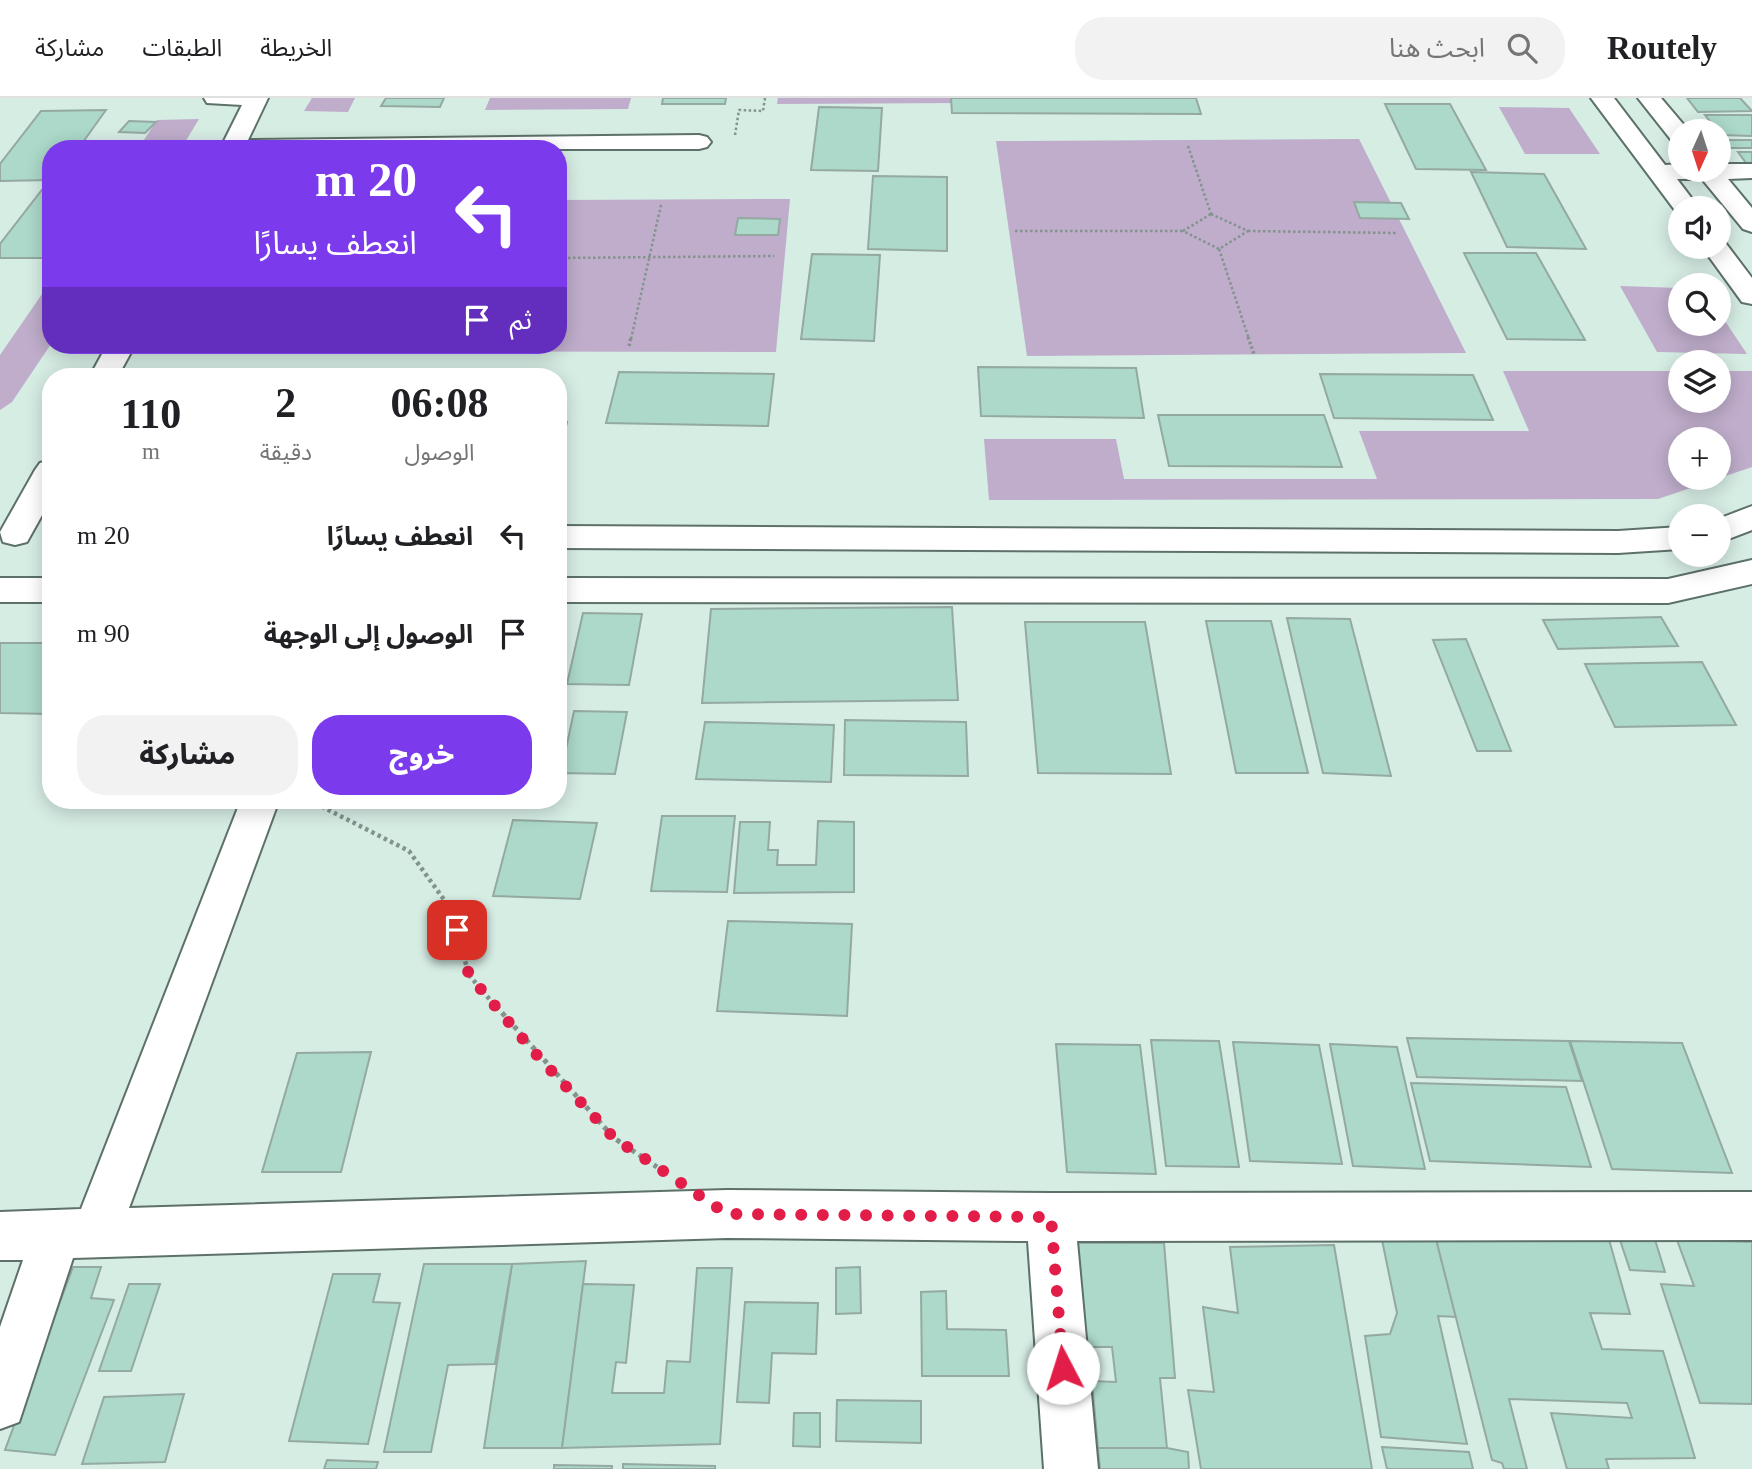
<!DOCTYPE html>
<html lang="ar">
<meta charset="utf-8">
<style>
body{margin:0;font-family:"Times New Roman","Noto Sans Arabic",serif;background:#f2f2f2;color:#202124;direction:rtl;height:100vh;display:flex;flex-direction:column;font-size:26px;white-space:nowrap}
*{box-sizing:border-box;margin:0}
p{font-size:23px;color:#757577}
.icon{flex:none;width:38px;height:38px;fill:none;stroke:currentColor;stroke-width:2;stroke-linecap:round;stroke-linejoin:round}
.map{position:relative;flex:1;overflow:hidden;direction:ltr}
.details{position:absolute;left:42px;top:270px;width:525px;height:441px;display:flex;flex-direction:column;background:#fff;border-radius:28px;box-shadow:0 4px 18px #0003;direction:rtl}
.details>*{flex:none}
.top-card{position:absolute;left:42px;top:42px;width:525px;height:214px;border-radius:28px;box-shadow:0 4px 18px #0003;direction:rtl;background:#7c3aed;color:#fff;overflow:hidden}
.needle{width:46px;rotate:183deg}
.buttons{position:absolute;left:1668px;top:21px;display:grid;gap:14px}
.buttons a{display:grid;place-items:center;width:63px;height:63px;border-radius:50%;background:#fff;box-shadow:0 4px 18px #0003;font-size:35px}
.pin{position:absolute;display:grid;place-items:center;width:60px;height:60px;color:#fff;margin:-30px;border-radius:14px;box-shadow:0 4px 10px #0006}
.me{position:absolute;width:77px;margin:-38px;rotate:355deg;stroke-linejoin:round;filter:drop-shadow(0 0 5px #0008)}
.turn{display:flex;align-items:center;gap:24px;height:147px;padding:0 35px;font-size:32px}
.turn .icon{width:91px;height:91px;stroke-width:2.5}
.turn b{display:block;font-size:49px;line-height:60px}
.then{display:flex;align-items:center;height:66px;padding:0 35px;background:#0003;gap:14px;font-size:26px}
.eta{display:flex;justify-content:space-evenly;align-items:center;height:119px;text-align:center}
.eta b{font-size:42px;font-weight:800;line-height:49px}
.cta{display:flex;gap:14px;margin-top:auto;padding:14px 35px}
.cta a{flex:1;height:80px;border-radius:28px;background:#7c3aed;color:#fff;font-size:28px;font-weight:800;line-height:80px;text-align:center}
.cta a+a{background:#f2f2f2;color:#202124}
ul{padding:0;list-style:none}
li{display:flex;align-items:center;gap:21px;height:98px;padding:0 35px}
li div{flex:1}
li b{display:block;font-size:26px}
li em{font-style:normal}
header{display:flex;align-items:center;gap:42px;box-sizing:border-box;height:98px;padding:0 35px;background:#fff;border-bottom:2px solid #e0e0e0}
header strong{font-size:33px}
nav{display:flex;gap:38px;margin-inline-start:auto;font-size:24px}
.search{width:490px;height:63px;background:#f2f2f2;display:flex;align-items:center;gap:18px;box-sizing:border-box;padding:0 24px;border-radius:28px;color:#757577;font-size:26px}
.map>svg:first-child{display:block}
.green{fill:#bfadcb;fill-rule:evenodd}
.building{fill:#acd9c9;stroke:#94a9a1;stroke-width:2}
.lines{fill:none;stroke-linecap:round;stroke-linejoin:round}
.minor-casing{stroke:#5d7169;stroke-width:4}
.path-far3{stroke:#83938d;stroke-width:2.5;stroke-dasharray:2.5 2.5;stroke-linecap:butt}
.path-far2{stroke:#83938d;stroke-width:3.5;stroke-dasharray:2.5 2.5;stroke-linecap:butt}
.path-far1{stroke:#83938d;stroke-width:4.5;stroke-dasharray:3.5 3.5;stroke-linecap:butt}
.path{stroke:#83938d;stroke-width:5;stroke-dasharray:4.5 4.5;stroke-linecap:butt}
.minor{fill:#fff;fill-rule:evenodd}
.route{stroke:#e11d48;stroke-width:12;stroke-dasharray:0 21.6}
</style>
<header>
<strong>Routely</strong>
<div class="search"><svg class="icon" aria-label="search" viewBox="0 0 24 24"><circle cx="10" cy="10" r="6"/><path d="M15 15l6 6"/></svg>ابحث هنا</div>
<nav><a>الخريطة</a><a>الطبقات</a><a>مشاركة</a></nav>
</header>
<div class="map">
<svg width="1752" height="1371" viewBox="0 0 1752 1371">
<rect width="100%" height="100%" fill="#d6ede4"/>
<g class="green">
<polygon points="312,0 355,0 348,14 304,13"/>
<polygon points="490,0 631,0 628,11 485,12"/>
<polygon points="778,0 962,0 962,5 777,6"/>
<polygon points="1499,9 1569,10 1600,56 1525,56"/>
<polygon points="199,21 181,51 138,51 157,22"/>
<polygon points="1359,41 1466,255 1027,258 996,43"/>
<polygon points="790,101 776,254 315,253 318,247 558,247 558,102"/>
<polygon points="51,183 51,246 12,304 0,312 0,257"/>
<polygon points="1620,188 1680,190 1680,226 1718,226 1719,214 1747,256 1657,254"/>
<polygon points="167,271 278,273 275,278 164,278"/>
<path d="M1503 273H1680V303H1718L1719 273H1752V369L1658 401 989 402 984 341H1116L1124 381H1377L1359 333H1529ZM1680 341H1718V380H1680Z"/>
</g>
<g class="building">
<polygon points="386,0 444,0 440,9 381,8"/>
<polygon points="663,0 726,0 725,6 662,6"/>
<polygon points="951,0 1196,0 1201,16 952,15"/>
<polygon points="1687,0 1740,0 1752,13 1698,14"/>
<polygon points="1385,6 1450,6 1486,72 1416,71"/>
<polygon points="819,9 882,10 878,73 811,72"/>
<polygon points="106,12 78,51 51,51 51,82 0,83 0,66 41,13"/>
<polygon points="1705,17 1752,17 1752,38 1721,37"/>
<polygon points="129,23 156,24 145,35 119,34"/>
<polygon points="1718,42 1752,42 1752,50 1724,50"/>
<polygon points="1738,54 1752,54 1752,69 1749,69"/>
<polygon points="1471,74 1544,76 1586,151 1507,149"/>
<polygon points="873,78 947,79 947,153 868,151"/>
<polygon points="48,84 51,84 51,155 47,160 0,160 0,146"/>
<polygon points="1354,104 1401,105 1409,121 1360,120"/>
<polygon points="738,120 780,121 778,137 735,137"/>
<polygon points="1464,155 1536,155 1585,242 1507,241"/>
<polygon points="812,156 880,157 874,243 801,241"/>
<polygon points="176,247 257,247 255,250 174,250"/>
<polygon points="978,269 1136,270 1144,320 981,318"/>
<polygon points="619,274 774,276 768,328 606,325"/>
<polygon points="249,276 403,278 247,278"/>
<polygon points="1320,276 1473,277 1493,322 1334,320"/>
<polygon points="1158,317 1324,317 1342,369 1169,368"/>
<polygon points="558,324 567,324 558,363"/>
<polygon points="952,509 958,602 702,605 711,511"/>
<polygon points="583,515 642,516 629,587 567,586"/>
<polygon points="1661,519 1678,548 1558,551 1543,522"/>
<polygon points="1287,520 1350,521 1391,678 1323,675"/>
<polygon points="1206,523 1271,523 1308,675 1236,675"/>
<polygon points="1025,524 1145,524 1171,676 1038,675"/>
<polygon points="558,527 566,528 558,560"/>
<polygon points="1466,541 1511,653 1477,653 1433,542"/>
<polygon points="0,545 51,545 51,616 0,615"/>
<polygon points="1702,564 1736,627 1615,629 1585,566"/>
<polygon points="574,613 627,614 615,676 561,675"/>
<polygon points="845,622 966,624 968,678 844,677"/>
<polygon points="705,624 834,627 831,684 696,681"/>
<polygon points="662,718 735,718 727,794 651,793"/>
<polygon points="513,722 597,725 580,801 493,798"/>
<polygon points="818,723 854,724 854,794 734,795 740,724 770,724 768,752 778,752 777,767 816,767"/>
<polygon points="728,823 852,826 847,918 717,913"/>
<polygon points="1407,940 1569,943 1582,983 1417,979"/>
<polygon points="1151,942 1219,943 1239,1069 1166,1068"/>
<polygon points="1570,943 1682,945 1732,1075 1612,1071"/>
<polygon points="1233,944 1319,947 1342,1066 1250,1063"/>
<polygon points="1056,946 1140,947 1156,1076 1067,1074"/>
<polygon points="1330,946 1397,949 1425,1071 1353,1068"/>
<polygon points="371,954 341,1074 262,1074 297,955"/>
<polygon points="1411,985 1566,989 1591,1069 1430,1063"/>
<polygon points="1616,1130 1652,1132 1665,1174 1630,1172"/>
<polygon points="1381,1137 1435,1137 1456,1219 1438,1218 1467,1346 1381,1339 1365,1238 1390,1236 1397,1215"/>
<polygon points="1435,1137 1608,1138 1630,1216 1590,1215 1602,1251 1663,1253 1695,1360 1606,1361 1609,1371 1567,1371 1551,1315 1632,1320 1627,1305 1509,1301 1527,1371 1504,1371 1502,1365 1492,1362"/>
<polygon points="1677,1142 1752,1144 1752,1306 1700,1305 1661,1186 1694,1188"/>
<polygon points="1075,1145 1164,1145 1175,1280 1160,1280 1167,1350 1098,1350 1092,1283 1116,1284 1112,1249 1086,1249"/>
<polygon points="1334,1147 1372,1371 1201,1371 1188,1292 1214,1294 1203,1209 1238,1215 1230,1149"/>
<polygon points="586,1163 562,1350 484,1350 512,1166"/>
<polygon points="424,1166 512,1166 495,1266 448,1267 431,1354 384,1354"/>
<polygon points="73,1169 101,1169 91,1200 114,1202 55,1357 5,1352"/>
<polygon points="860,1169 861,1215 836,1216 836,1170"/>
<polygon points="697,1170 732,1170 720,1346 562,1350 583,1186 634,1187 626,1265 616,1264 612,1295 664,1295 667,1263 690,1264"/>
<polygon points="333,1176 380,1176 373,1204 400,1205 368,1346 289,1343"/>
<polygon points="129,1186 160,1186 131,1273 99,1273"/>
<polygon points="946,1193 947,1231 1006,1232 1009,1278 922,1278 921,1194"/>
<polygon points="745,1204 818,1205 816,1256 772,1255 769,1305 737,1304"/>
<polygon points="184,1296 165,1364 82,1366 104,1299"/>
<polygon points="837,1302 921,1303 921,1345 836,1343"/>
<polygon points="794,1315 820,1315 820,1349 793,1348"/>
<polygon points="1382,1349 1469,1354 1473,1371 1387,1371"/>
<polygon points="1098,1350 1167,1350 1188,1354 1189,1371 1100,1371"/>
<polygon points="327,1362 378,1364 376,1371 324,1371"/>
<polygon points="623,1366 715,1368 715,1371 623,1371"/>
<polygon points="554,1367 612,1368 612,1371 554,1371"/>
</g>
<g class="lines">
<g class="minor-casing">
<g id="minor">
<polygon points="204,0 268,0 248,42 699,37 707,39 711,44 707,49 699,51 220,51 242,7 207,5"/>
<polygon points="1591,0 1614,0 1665,67 1680,66 1680,72 1718,72 1718,66 1752,66 1752,80 1728,81 1752,110 1752,134 1743,131 1702,81 1677,81 1699,110 1680,110 1680,116 1677,115"/>
<polygon points="1638,0 1661,0 1689,33 1680,33 1680,45 1672,43"/>
<polygon points="1718,142 1724,143 1752,180 1752,206 1742,204 1702,149 1718,149"/>
<polygon points="107,247 135,247 118,278 90,278"/>
<polygon points="51,362 51,401 27,444 15,447 3,444 0,434 35,372 40,365"/>
<polygon points="1752,408 1752,432 1718,445 1718,421"/>
<polygon points="558,428 1618,433 1680,429 1680,451 1618,455 558,450"/>
<polygon points="1752,462 1752,486 1668,505 558,504 558,480 1668,481"/>
<rect x="0" y="480" width="51" height="24"/>
<polygon points="241,702 279,702 129,1110 727,1092 1051,1095 1752,1094 1752,1142 1077,1143 1098,1371 1044,1371 1028,1143 727,1140 73,1160 19,1324 0,1331 0,1229 23,1162 0,1162 0,1114 81,1111"/>
</g>
</g>
<g class="path-far3">
<polyline points="735,37 739,12 763,13 765,0"/>
<polyline points="1188,48 1211,116"/>
<polygon points="1211,116 1248,133 1219,151 1183,133"/>
<polyline points="1015,133 1183,133"/>
<polyline points="1248,133 1397,135"/>
<polyline points="1219,151 1249,241"/>
<polyline points="558,160 774,158"/>
<polyline points="631,241 661,107"/>
</g>
<g class="path-far2">
<polyline points="1248,239 1254,256"/>
<polyline points="629,248 631,239"/>
</g>
<polyline class="path-far1" points="309,702 409,753 450,810 469,877 497,910"/>
<polyline class="path" points="496,908 614,1040 657,1069"/>
<use href="#minor" class="minor"/>
</g>
<g class="lines">
<polyline class="route" points="457,832 469,877 534,954 614,1040 727,1116 1051,1119 1063,1270"/>
</g>
</svg>
<div class="buttons">
<a><svg class="needle" viewBox="-14 -14 28 28"><path d="M0-13l5 13h-10z" fill="#e53935"/><path d="M0 13l5-13h-10z" fill="#757577"/></svg></a>
<a><svg class="icon" aria-label="sound" viewBox="0 0 24 24"><path d="M4 9h4l5-4v14l-5-4H4zM17 9q2 3 0 6"/></svg></a>
<a><svg class="icon" aria-label="search" viewBox="0 0 24 24"><circle cx="10" cy="10" r="6"/><path d="M15 15l6 6"/></svg></a>
<a><svg class="icon" aria-label="layers" viewBox="0 0 24 24"><path d="M12 4l9 5-9 5-9-5zM3 14l9 5 9-5"/></svg></a>
<a>+</a>
<a>−</a>
</div>
<div class="pin" style="left:457px;top:832px;background:#d93025"><svg class="icon" aria-label="arrive" viewBox="0 0 24 24"><path d="M6 21V4h12l-3 4 3 4H6"/></svg></div>
<svg class="me" style="left:1063px;top:1270px" viewBox="-20 -20 40 40"><circle r="19" fill="#fff"/><path d="M0-13L10 11 0 6-10 11z" fill="#e11d48"/></svg>
<div class="top-card">
<div class="turn"><svg class="icon" aria-label="left" viewBox="0 0 24 24"><path d="M17 20v-9H6M10 6l-5 5 5 5"/></svg><div><b>20 m</b>انعطف يسارًا</div></div>
<div class="then">ثم<svg class="icon" aria-label="arrive" viewBox="0 0 24 24"><path d="M6 21V4h12l-3 4 3 4H6"/></svg></div>
</div>
<section class="details">
<div class="eta">
<div><b>06:08</b><p>الوصول</p></div>
<div><b>2</b><p>دقيقة</p></div>
<div><b>110</b><p>m</p></div>
</div>
<ul>
<li><svg class="icon" aria-label="left" viewBox="0 0 24 24"><path d="M17 20v-9H6M10 6l-5 5 5 5"/></svg><div><b>انعطف يسارًا</b></div><em>20 m</em></li>
<li><svg class="icon" aria-label="arrive" viewBox="0 0 24 24"><path d="M6 21V4h12l-3 4 3 4H6"/></svg><div><b>الوصول إلى الوجهة</b></div><em>90 m</em></li>
</ul>
<div class="cta"><a>خروج</a><a>مشاركة</a></div>
</section>
</div>
